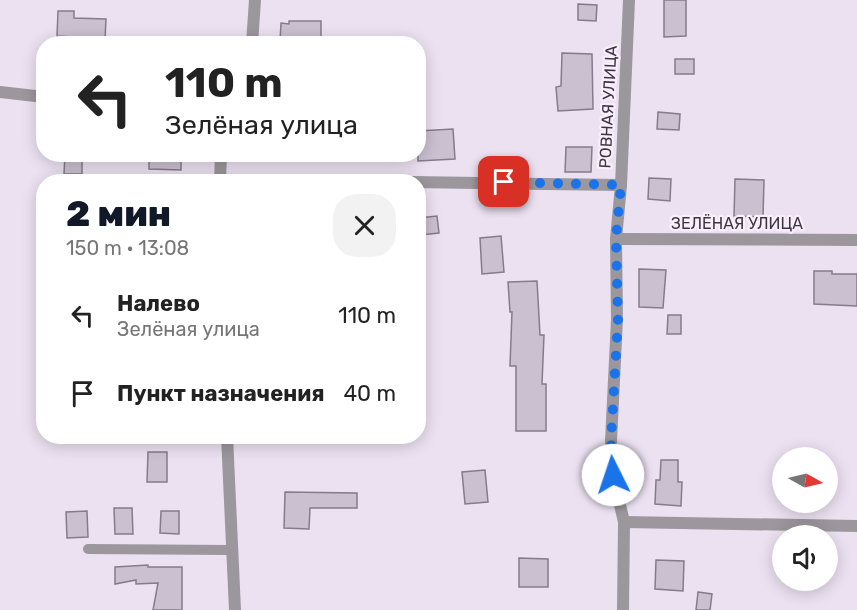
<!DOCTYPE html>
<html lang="ru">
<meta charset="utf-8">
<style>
body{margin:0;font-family:Rubik,sans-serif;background:#f2f2f2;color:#222;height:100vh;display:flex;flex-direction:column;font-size:22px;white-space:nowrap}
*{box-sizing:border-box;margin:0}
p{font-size:20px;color:#767676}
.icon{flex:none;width:33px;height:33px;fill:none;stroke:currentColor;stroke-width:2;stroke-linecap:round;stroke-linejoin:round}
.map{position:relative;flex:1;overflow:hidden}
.side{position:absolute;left:36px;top:174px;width:390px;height:270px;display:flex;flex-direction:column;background:#fff;border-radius:24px;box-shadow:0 3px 15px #0003}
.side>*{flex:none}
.hud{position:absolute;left:36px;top:36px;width:390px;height:126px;border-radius:24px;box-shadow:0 3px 15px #0003;background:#fff;color:#222;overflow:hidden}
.needle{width:39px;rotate:98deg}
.fabs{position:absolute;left:772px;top:447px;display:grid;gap:12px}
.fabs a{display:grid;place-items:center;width:66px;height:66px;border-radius:50%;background:#fff;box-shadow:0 3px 15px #0003;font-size:30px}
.pin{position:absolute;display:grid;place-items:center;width:51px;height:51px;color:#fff;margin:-26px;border-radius:12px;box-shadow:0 3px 9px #0006}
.me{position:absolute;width:66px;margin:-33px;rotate:356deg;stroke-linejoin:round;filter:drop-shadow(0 0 4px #0008)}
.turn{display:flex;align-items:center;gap:21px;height:126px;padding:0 30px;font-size:27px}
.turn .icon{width:78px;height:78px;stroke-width:2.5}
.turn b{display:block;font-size:42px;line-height:51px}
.round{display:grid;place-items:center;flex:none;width:63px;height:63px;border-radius:24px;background:#f2f2f2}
.summary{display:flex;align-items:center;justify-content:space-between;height:102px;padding:0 30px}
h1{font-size:36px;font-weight:800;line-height:45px;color:#111827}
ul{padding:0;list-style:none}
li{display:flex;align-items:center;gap:18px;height:78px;padding:0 30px}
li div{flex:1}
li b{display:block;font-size:22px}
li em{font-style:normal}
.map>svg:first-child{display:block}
.building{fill:#cbc0d0;stroke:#867b8a;stroke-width:1.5}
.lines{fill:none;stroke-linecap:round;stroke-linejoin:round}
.service{stroke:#9b979d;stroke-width:10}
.minor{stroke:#9b979d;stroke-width:12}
.route{stroke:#1a73e8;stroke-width:10;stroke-dasharray:0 18}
.labels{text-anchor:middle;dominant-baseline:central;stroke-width:4.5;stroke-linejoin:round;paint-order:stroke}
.street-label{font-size:16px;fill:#3c373d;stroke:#faeefe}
</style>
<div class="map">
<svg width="857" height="610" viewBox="0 0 857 610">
<rect width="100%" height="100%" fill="#ece1f1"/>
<g class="building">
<polygon points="664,0 686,0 686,36 664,37"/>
<polygon points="578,4 597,5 596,21 578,20"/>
<polygon points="58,11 74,11 74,18 106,19 105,39 57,36"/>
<polygon points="289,21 321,21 321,37 296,37 295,42 280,41 281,23 289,24"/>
<polygon points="562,53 592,54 593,109 558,111 556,87 561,86"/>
<rect x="675" y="59" width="19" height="15"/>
<polygon points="658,112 680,114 679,130 657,129"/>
<polygon points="453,129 455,159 418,161 418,131"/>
<polygon points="566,147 592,147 591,172 565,172"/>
<polygon points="65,154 82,154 82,174 64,174"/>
<polygon points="149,154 181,154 181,170 149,169"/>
<polygon points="649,178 671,179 670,201 648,199"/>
<polygon points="735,179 764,180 763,217 734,216"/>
<polygon points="437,216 439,233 420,235 419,218"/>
<polygon points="501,236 504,272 482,274 480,238"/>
<polygon points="639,269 666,270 663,308 639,307"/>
<polygon points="814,271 832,271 832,274 857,274 857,306 814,304"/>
<polygon points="537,281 540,335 544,335 542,384 546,384 546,431 516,431 516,366 510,366 512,312 510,312 508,282"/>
<polygon points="668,315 681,315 681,334 667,334"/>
<polygon points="148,452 167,452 167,482 147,482"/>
<polygon points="661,460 678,460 678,482 682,482 681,506 655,504 656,480 660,480"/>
<polygon points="485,470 488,502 465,504 462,472"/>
<polygon points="285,492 357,493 357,508 310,508 309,529 284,528"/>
<polygon points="114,508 132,508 133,534 115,534"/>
<polygon points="87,511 88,537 67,538 66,512"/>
<polygon points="161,511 179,511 179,534 160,533"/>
<polygon points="519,558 548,559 548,587 519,587"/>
<polygon points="656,560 684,561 683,591 655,589"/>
<polygon points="148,565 148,567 182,567 182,610 153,610 158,583 136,584 136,580 115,584 115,567"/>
<polygon points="698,592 712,594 710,610 696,610"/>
</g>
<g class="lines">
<polyline class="service" points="88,549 231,550"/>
<g class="minor">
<polyline points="252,44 255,0"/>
<polyline points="0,92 44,97"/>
<polyline points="220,182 221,154"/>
<polyline points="412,182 621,185"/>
<polyline points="616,239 857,240"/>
<polyline points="227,436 235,610"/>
<polyline points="624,522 857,526"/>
<polyline points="623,610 624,522 613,475 611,441 617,319 616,239 621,185 629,0"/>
</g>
</g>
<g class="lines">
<polyline class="route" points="504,182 621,185 616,239 618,319 611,441 613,475"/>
</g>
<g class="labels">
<g class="street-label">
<text transform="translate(608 107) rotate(-87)">РОВНАЯ УЛИЦА</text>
<text x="737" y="223">ЗЕЛЁНАЯ УЛИЦА</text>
</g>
</g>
</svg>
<div class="fabs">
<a><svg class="needle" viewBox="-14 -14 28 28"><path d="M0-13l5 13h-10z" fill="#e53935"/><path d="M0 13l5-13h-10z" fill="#767676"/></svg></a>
<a><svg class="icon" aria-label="sound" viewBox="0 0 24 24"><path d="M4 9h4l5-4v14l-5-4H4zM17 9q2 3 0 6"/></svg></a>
</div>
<div class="pin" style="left:504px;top:182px;background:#d93025"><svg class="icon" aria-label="arrive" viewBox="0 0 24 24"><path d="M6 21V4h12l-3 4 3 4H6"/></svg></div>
<svg class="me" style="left:613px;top:475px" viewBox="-20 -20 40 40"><circle r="19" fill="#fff"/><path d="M0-13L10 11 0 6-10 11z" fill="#1a73e8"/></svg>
<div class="hud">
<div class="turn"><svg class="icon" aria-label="left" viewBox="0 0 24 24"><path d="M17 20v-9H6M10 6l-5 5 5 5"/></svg><div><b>110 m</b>Зелёная улица</div></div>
</div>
<section class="side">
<div class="summary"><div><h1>2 мин</h1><p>150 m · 13:08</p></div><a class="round"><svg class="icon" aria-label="close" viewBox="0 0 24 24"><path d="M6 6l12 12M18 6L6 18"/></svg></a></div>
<ul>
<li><svg class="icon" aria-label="left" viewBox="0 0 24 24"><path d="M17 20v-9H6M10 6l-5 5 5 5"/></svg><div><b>Налево</b><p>Зелёная улица</p></div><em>110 m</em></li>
<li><svg class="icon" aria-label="arrive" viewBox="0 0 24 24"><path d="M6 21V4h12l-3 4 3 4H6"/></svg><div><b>Пункт назначения</b></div><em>40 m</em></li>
</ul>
</section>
</div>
